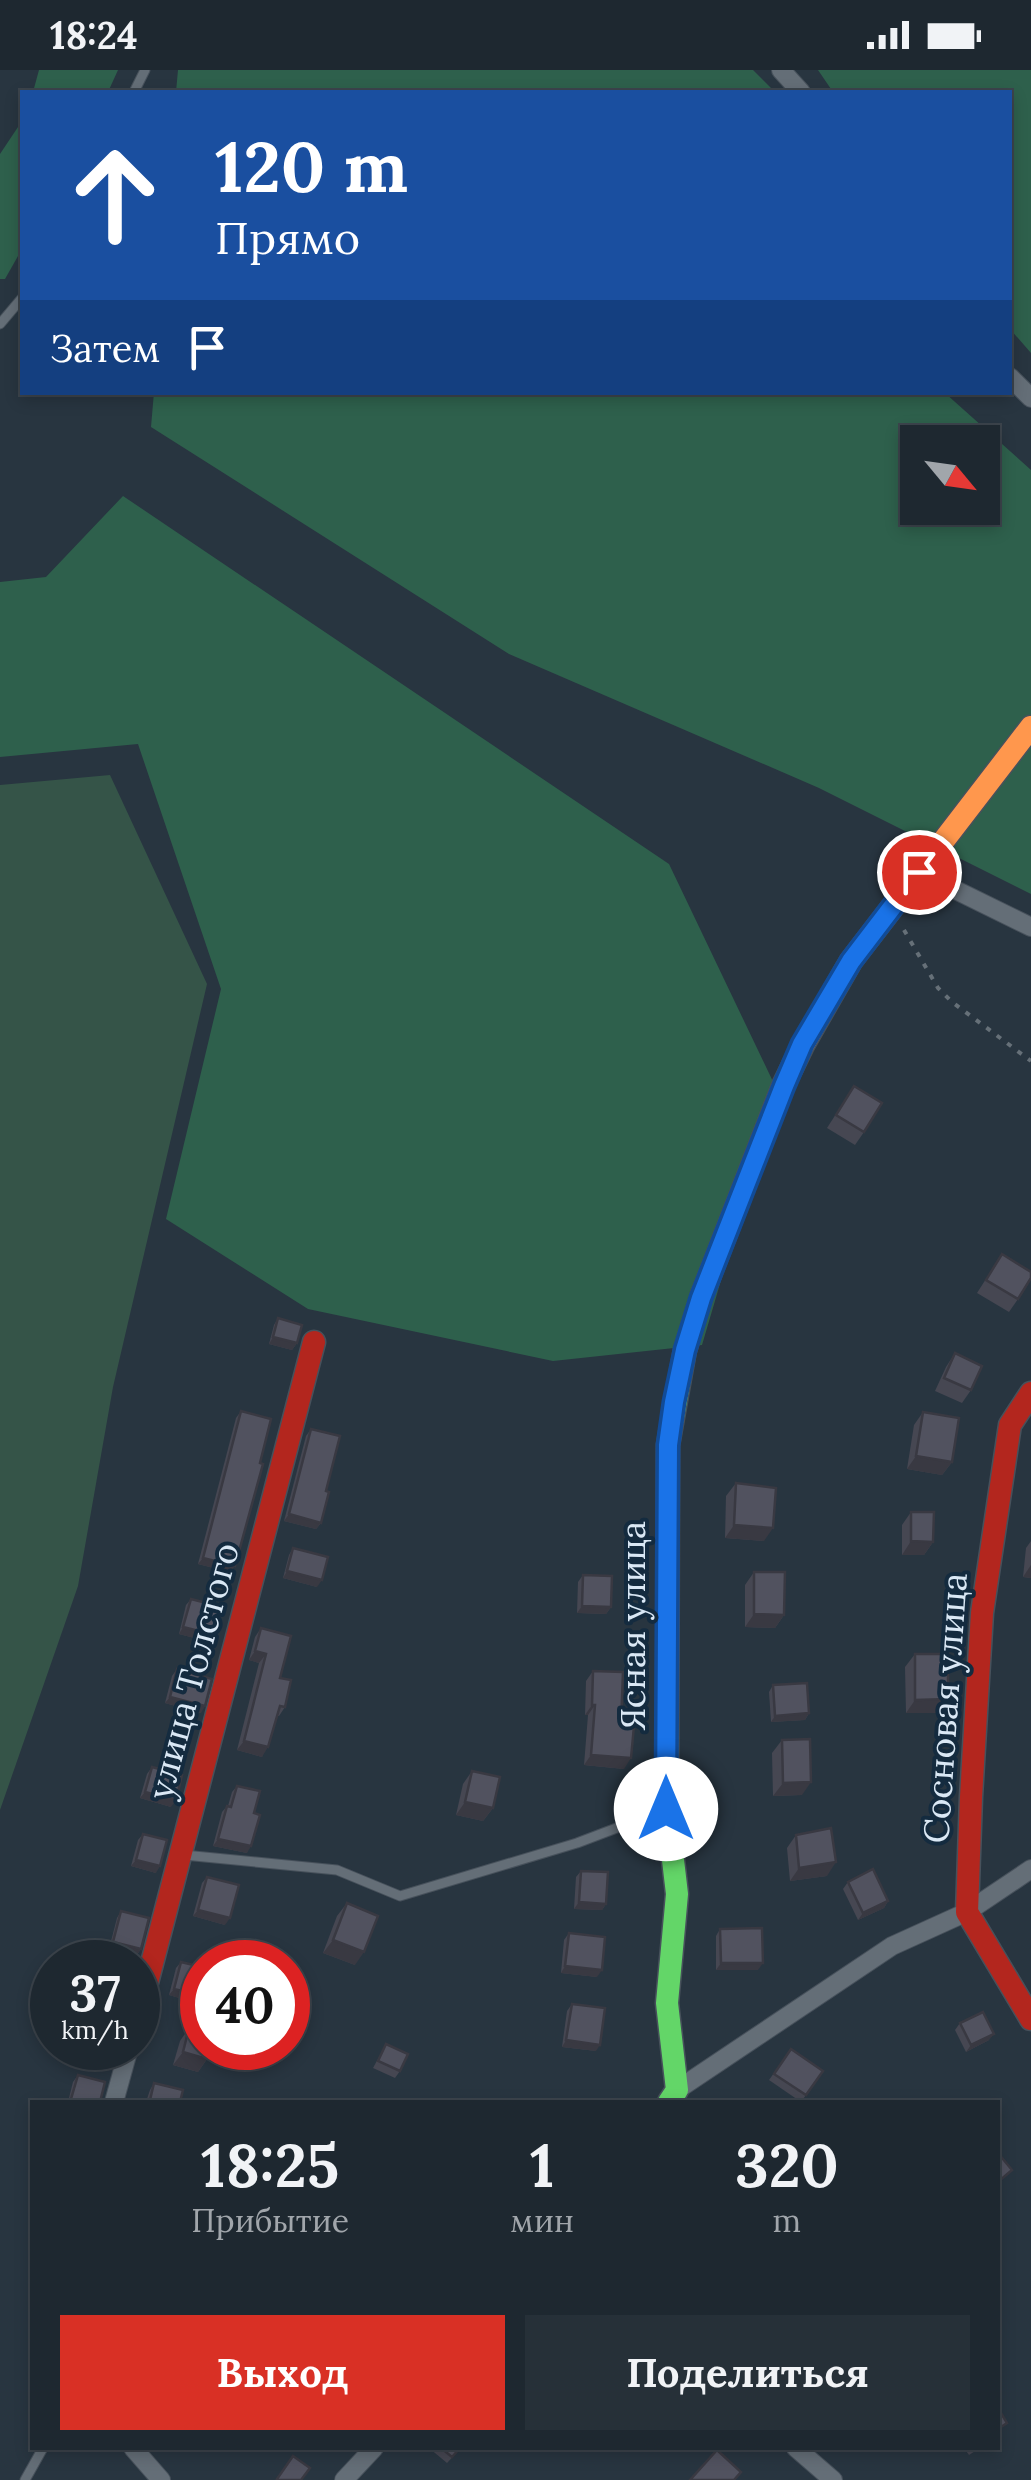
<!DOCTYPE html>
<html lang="ru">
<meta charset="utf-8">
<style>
body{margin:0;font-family:Lora,serif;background:#263038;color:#f1f3f6;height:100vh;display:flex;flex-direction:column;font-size:38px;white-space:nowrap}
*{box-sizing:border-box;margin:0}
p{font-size:32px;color:#a1a6ab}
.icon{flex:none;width:55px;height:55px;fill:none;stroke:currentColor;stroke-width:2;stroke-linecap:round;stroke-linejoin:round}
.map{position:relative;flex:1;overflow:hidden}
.sheet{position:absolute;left:30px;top:2030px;width:970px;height:350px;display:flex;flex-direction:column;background:#1e2830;border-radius:0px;box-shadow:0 5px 15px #0003,0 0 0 2px #3c444c}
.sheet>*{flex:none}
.banner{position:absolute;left:20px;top:20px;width:992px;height:305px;border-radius:0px;box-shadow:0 5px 15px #0003,0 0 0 2px #3c444c;background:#1a4fa0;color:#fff;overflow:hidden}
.needle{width:65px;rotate:119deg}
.tools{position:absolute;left:900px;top:355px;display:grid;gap:20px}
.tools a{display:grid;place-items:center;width:100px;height:100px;border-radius:0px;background:#1e2830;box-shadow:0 5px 15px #0003,0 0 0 2px #3c444c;font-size:50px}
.speed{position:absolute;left:30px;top:1870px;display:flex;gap:20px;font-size:50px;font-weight:700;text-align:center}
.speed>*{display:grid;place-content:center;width:130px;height:130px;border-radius:50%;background:#1e2830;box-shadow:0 5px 15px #0003,0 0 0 2px #3c444c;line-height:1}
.speed small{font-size:25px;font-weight:400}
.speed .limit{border:15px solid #d22;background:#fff;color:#111}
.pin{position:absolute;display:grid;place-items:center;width:85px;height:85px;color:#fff;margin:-42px;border:5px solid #fff;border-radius:50%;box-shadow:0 2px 10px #0007}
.me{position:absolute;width:110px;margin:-55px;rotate:0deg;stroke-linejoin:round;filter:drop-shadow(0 0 8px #0008)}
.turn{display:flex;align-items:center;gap:35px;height:210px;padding:0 30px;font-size:45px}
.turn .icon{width:130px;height:130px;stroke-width:2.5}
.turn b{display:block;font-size:70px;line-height:85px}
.then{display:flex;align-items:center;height:95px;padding:0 30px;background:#0003;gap:20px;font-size:38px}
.eta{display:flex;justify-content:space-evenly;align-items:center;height:170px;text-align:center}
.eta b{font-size:60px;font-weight:700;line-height:70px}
.cta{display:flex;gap:20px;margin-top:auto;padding:20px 30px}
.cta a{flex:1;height:115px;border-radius:0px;background:#d93025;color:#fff;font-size:40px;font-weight:700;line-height:115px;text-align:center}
.cta a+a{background:#263038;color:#f1f3f6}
.status{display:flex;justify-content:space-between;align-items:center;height:70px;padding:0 50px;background:#1e2830;direction:ltr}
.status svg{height:28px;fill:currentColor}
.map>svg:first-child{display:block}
.green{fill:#355448}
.forest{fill:#2e604c;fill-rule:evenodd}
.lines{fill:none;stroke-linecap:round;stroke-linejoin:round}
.lane-casing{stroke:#47515b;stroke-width:11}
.street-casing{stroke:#47515b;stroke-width:20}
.fast-casing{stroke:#47515b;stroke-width:25}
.slow-casing{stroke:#47515b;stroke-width:25}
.jam-casing{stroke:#47515b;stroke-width:25}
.path{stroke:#667078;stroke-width:4;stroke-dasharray:5 8;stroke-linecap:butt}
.lane{stroke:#646e77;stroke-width:9}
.street{stroke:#646e77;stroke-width:18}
.fast{stroke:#63d668;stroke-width:22}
.slow{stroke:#ff974d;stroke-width:22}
.jam{stroke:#b3261e;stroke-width:22}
.wall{fill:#464752}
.shaded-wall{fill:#393942}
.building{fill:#51525f;stroke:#393942;stroke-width:2.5}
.route-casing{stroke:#114b97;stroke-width:25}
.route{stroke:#1a73e8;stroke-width:18}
.labels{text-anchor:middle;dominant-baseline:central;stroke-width:8;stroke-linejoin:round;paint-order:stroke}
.street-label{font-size:35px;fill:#dae8f5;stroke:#142b3f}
</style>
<div class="status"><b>18:24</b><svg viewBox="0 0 49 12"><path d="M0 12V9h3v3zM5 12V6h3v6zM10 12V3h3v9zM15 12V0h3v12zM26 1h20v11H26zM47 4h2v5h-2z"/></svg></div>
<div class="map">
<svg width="1031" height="2410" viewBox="0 0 1031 2410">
<rect width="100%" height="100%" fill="#283540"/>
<polygon class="green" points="110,705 207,914 113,1317 78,1516 0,1740 0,715"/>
<g class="forest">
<polygon points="39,0 118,0 108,22 33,22"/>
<polygon points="178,0 753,0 775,22 176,22"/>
<polygon points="818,0 1031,0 1031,283 1010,259 1010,22 833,22"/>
<polygon points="22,51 22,179 5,209 0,209 0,84"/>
<path d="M154 322 945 323 1031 400V824L819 718 509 584 151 357ZM918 372H982V438H918Z"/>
<polygon points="123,426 669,794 777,1020 702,1275 553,1291 308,1239 166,1149 221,919 138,674 0,687 0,512 46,507"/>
</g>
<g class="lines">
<g class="lane-casing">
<g id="lane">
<polyline points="134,22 145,0"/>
<polyline points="0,254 22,228"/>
<polyline points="184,1785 337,1800 400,1826 577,1773 664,1740"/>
<polyline points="25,2410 43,2378"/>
</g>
</g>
<g class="street-casing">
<g id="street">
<polyline points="781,0 801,22"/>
<polyline points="1010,307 1031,328"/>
<polyline points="919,802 1031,857"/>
<polyline points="677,2020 892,1876 967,1842 1031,1799"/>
<polyline points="114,2032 129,1978"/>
<polyline points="133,2378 161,2410"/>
<polyline points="796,2378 833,2410"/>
<polyline points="344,2410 374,2378"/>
</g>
</g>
<g class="fast-casing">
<polyline id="fast" points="669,2032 677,2020 667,1933 677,1824 667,1739 668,1375 685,1280 702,1225"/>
</g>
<g class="slow-casing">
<polyline id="slow" points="702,1225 783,1016 803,975 851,891 1031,657"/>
</g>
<g class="jam-casing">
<g id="jam">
<polyline points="1031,1323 1010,1355 982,1543 971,1727 967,1842 1031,1949"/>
<polyline points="138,1947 314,1272"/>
</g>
</g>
<polyline class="path" points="904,860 938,918 952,932 1031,991"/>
<use href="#lane" class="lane"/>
<use href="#street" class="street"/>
<use href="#fast" class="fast"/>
<use href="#slow" class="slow"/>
<use href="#jam" class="jam"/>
</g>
<g class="wall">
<polygon points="854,1016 864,1062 855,1075 827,1058"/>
<polygon points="1002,1184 1018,1229 1009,1242 977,1223"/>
<polygon points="278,1248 297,1273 292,1280 269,1274 274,1255"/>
<polygon points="955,1283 971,1320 962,1333 935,1321 946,1297"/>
<polygon points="241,1341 230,1502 198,1494 236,1348"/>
<polygon points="923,1342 952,1392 942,1405 907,1399 914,1355"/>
<polygon points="311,1359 326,1421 321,1453 316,1459 284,1451 306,1366"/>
<polygon points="736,1413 764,1471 725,1468 726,1426"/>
<polygon points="911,1442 933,1472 924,1485 902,1485 902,1455"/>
<polygon points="1031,1471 1031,1508 1023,1507 1026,1478"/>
<polygon points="293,1478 317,1517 283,1508 289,1485"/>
<polygon points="754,1502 784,1545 775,1558 745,1557 745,1515"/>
<polygon points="583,1505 611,1537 606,1544 577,1543 578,1512"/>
<polygon points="191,1529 215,1565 210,1572 179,1564 186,1535"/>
<polygon points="261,1558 280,1608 285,1637 279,1646 277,1646 262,1687 237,1680 259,1593 249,1590 255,1567"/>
<polygon points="915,1584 939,1643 906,1643 905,1597"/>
<polygon points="177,1599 201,1643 165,1633 172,1606"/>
<polygon points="593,1601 621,1655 624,1699 584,1695 588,1645 585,1645 586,1611"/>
<polygon points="773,1615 809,1643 805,1650 771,1652 769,1622"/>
<polygon points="782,1670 802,1725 773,1726 772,1683"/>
<polygon points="152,1697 171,1737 140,1728 147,1704"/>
<polygon points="472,1701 493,1738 483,1751 456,1745 463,1714"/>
<polygon points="237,1716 254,1743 247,1783 213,1776 222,1742 227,1736 228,1736 232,1722"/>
<polygon points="143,1764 156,1803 131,1796 138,1770"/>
<polygon points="796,1765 827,1806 790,1811 787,1778"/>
<polygon points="581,1801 606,1834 602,1840 574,1839 576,1807"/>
<polygon points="207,1807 225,1855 193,1846 202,1813"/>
<polygon points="848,1812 888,1831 884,1838 858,1850 843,1819"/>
<polygon points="347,1833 355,1895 323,1883 337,1846"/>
<polygon points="121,1841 141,1879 136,1886 109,1879 117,1848"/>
<polygon points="720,1859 758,1900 716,1900 716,1866"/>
<polygon points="569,1863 597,1907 561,1903 564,1870"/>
<polygon points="181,1892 193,1932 169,1925 176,1898"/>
<polygon points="572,1934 596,1981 562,1977 567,1941"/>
<polygon points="960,1953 989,1970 966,1982 955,1960"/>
<polygon points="189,1958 207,1989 198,2002 173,1995 180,1971"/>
<polygon points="386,1974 400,2001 395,2008 373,1998"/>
<polygon points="791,1979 823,2001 801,2032 769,2010"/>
<polygon points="78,2005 100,2032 68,2032 73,2012"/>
<polygon points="154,2013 180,2032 146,2032 150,2020"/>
<polygon points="429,2378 461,2378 447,2393"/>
<polygon points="964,2378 980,2378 969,2385"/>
</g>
<g class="shaded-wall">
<polygon points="273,1267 297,1273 292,1280 269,1274"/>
<polygon points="916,1386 952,1392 942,1405 907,1399"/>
<polygon points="289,1444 321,1453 316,1459 284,1451"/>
<polygon points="734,1455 773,1458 764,1471 725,1468"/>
<polygon points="911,1471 933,1472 924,1485 902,1485"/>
<polygon points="203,1488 235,1496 230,1502 198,1494"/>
<polygon points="1031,1495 1031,1508 1023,1507"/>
<polygon points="287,1501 322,1510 317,1517 283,1508"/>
<polygon points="582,1536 611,1537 606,1544 577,1543"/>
<polygon points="754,1544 784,1545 775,1558 745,1557"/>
<polygon points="183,1557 215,1565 210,1572 179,1564"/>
<polygon points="255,1581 266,1584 259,1593 249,1590"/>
<polygon points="170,1627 205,1636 201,1643 165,1633"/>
<polygon points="948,1629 939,1643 906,1643 915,1630"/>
<polygon points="592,1635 595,1635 588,1645 585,1645"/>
<polygon points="809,1643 805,1650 771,1652 775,1646"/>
<polygon points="244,1671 268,1677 262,1687 237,1680"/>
<polygon points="591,1685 631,1688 624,1699 584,1695"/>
<polygon points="811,1712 802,1725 773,1726 783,1713"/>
<polygon points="145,1722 176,1730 171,1737 140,1728"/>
<polygon points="465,1732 493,1738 483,1751 456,1745"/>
<polygon points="218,1769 251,1776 247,1783 213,1776"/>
<polygon points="136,1790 160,1796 156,1803 131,1796"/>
<polygon points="836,1792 827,1806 790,1811 799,1798"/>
<polygon points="888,1831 884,1838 858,1850 863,1843"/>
<polygon points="579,1832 606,1834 602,1840 574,1839"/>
<polygon points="198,1840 230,1848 225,1855 193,1846"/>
<polygon points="333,1870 364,1882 355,1895 323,1883"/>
<polygon points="113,1872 141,1879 136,1886 109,1879"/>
<polygon points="721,1893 763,1893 758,1900 716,1900"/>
<polygon points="565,1896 602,1900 597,1907 561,1903"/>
<polygon points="174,1919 198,1925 193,1932 169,1925"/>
<polygon points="994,1964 989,1970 966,1982 971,1975"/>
<polygon points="566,1970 600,1975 596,1981 562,1977"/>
<polygon points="183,1982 207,1989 198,2002 173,1995"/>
</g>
<g class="building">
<polygon points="854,1016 882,1033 864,1062 836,1045"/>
<polygon points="1002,1184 1031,1202 1031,1208 1018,1229 986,1210"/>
<polygon points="278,1248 302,1255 297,1273 273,1267"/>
<polygon points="955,1283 982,1296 971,1320 944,1308"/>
<polygon points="241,1341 271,1349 260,1393 263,1394 235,1496 203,1488"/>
<polygon points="923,1342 959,1348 952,1392 916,1386"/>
<polygon points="311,1359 340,1366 326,1421 329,1422 321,1453 289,1444"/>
<polygon points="736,1413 776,1418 773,1458 734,1455"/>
<polygon points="911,1442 934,1442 933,1472 911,1471"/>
<polygon points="293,1478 328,1487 322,1510 287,1501"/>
<polygon points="754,1502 785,1502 784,1545 754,1544"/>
<polygon points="583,1505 612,1506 611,1537 582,1536"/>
<polygon points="191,1529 222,1537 215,1565 183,1557"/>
<polygon points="261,1558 291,1566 280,1608 291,1610 285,1637 280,1636 268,1677 244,1671 266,1584 255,1581"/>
<polygon points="915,1584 948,1584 948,1629 915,1630"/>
<polygon points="177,1599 212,1609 205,1636 170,1627"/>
<polygon points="593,1601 623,1602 621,1655 634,1656 631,1688 591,1685 595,1635 592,1635"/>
<polygon points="807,1613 809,1643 775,1646 773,1615"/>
<polygon points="810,1669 811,1712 783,1713 782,1670"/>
<polygon points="152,1697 182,1705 176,1730 145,1722"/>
<polygon points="472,1701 500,1707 493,1738 465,1732"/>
<polygon points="237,1716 260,1721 254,1743 260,1745 251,1776 218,1769 227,1736 231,1737"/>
<polygon points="831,1758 836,1792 799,1798 796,1765"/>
<polygon points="143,1764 167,1770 160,1796 136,1790"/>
<polygon points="873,1799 888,1831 863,1843 848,1812"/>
<polygon points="581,1801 608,1802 606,1834 579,1832"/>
<polygon points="207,1807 239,1815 230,1848 198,1840"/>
<polygon points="347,1833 378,1846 364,1882 333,1870"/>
<polygon points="121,1841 149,1848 141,1879 113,1872"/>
<polygon points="762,1858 763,1893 721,1893 720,1859"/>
<polygon points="569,1863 605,1867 602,1900 565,1896"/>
<polygon points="181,1892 202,1897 202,1906 198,1925 174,1919"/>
<polygon points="572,1934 605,1938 600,1975 566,1970"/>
<polygon points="983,1942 994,1964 971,1975 960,1953"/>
<polygon points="189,1958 202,1962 202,1978 210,1978 207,1989 183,1982"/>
<polygon points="386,1974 408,1984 400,2001 378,1991"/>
<polygon points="791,1979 823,2001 806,2025 774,2004"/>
<polygon points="78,2005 105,2012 100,2032 83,2032 71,2029"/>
<polygon points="154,2013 183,2020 180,2032 158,2032 150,2030"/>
<polygon points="998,2083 1012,2100 998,2112"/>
<polygon points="998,2338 1007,2353 998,2359"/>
<polygon points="441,2378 460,2378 452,2387"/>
<polygon points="717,2380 741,2402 734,2410 690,2410"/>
<polygon points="293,2386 310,2398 301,2410 279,2410 277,2409"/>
</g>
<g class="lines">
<g class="route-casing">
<polyline id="route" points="666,1739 668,1375 674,1332 685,1280 701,1228 784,1016 802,974 851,891 919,802"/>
</g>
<use href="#route" class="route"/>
</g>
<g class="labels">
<g class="street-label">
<text transform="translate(632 1556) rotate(-90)">Ясная улица</text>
<text transform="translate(193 1601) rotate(-75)">улица Толстого</text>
<text transform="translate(945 1638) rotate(-86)">Сосновая улица</text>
</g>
</g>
</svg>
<div class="tools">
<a><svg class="needle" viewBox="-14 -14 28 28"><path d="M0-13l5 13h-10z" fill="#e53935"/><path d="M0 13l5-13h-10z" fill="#a1a6ab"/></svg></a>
</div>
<div class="speed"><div>37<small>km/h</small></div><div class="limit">40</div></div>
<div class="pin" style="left:919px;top:802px;background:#d93025"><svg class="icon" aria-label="arrive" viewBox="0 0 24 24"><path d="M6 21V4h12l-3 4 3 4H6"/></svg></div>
<svg class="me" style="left:666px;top:1739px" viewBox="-20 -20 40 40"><circle r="19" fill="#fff"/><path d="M0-13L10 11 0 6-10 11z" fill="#1a73e8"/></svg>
<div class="banner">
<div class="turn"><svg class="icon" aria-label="ahead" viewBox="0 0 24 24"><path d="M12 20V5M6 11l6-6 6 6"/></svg><div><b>120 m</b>Прямо</div></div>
<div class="then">Затем<svg class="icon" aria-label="arrive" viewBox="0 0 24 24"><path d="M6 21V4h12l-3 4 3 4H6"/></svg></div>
</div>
<section class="sheet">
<div class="eta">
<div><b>18:25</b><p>Прибытие</p></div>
<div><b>1</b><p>мин</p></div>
<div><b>320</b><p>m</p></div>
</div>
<div class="cta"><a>Выход</a><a>Поделиться</a></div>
</section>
</div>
